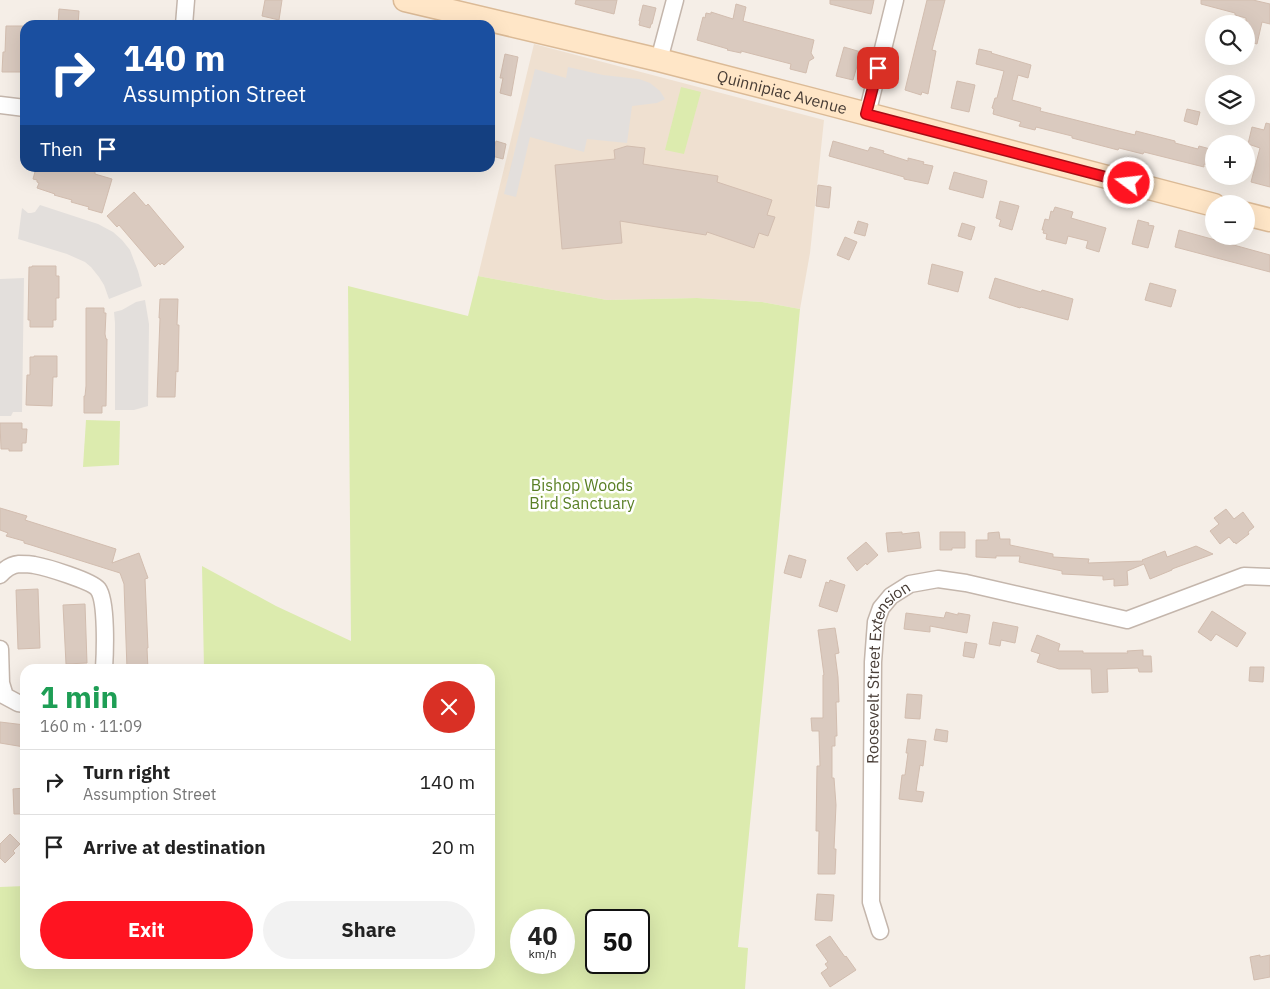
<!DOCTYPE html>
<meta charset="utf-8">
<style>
body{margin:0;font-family:"IBM Plex Sans",sans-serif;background:#f2f2f2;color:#222;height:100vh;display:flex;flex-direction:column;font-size:19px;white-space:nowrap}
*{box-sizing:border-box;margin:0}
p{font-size:16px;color:#767676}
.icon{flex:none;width:28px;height:28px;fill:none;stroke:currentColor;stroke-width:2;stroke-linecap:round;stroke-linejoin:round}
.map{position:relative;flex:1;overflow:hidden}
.sheet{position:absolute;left:20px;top:664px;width:475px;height:305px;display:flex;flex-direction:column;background:#fff;border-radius:15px;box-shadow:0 5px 20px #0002}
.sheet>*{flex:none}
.banner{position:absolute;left:20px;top:20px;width:475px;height:152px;border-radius:15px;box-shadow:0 5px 20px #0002;background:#1a4fa0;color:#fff;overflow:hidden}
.tools{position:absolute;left:1205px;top:15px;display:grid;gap:10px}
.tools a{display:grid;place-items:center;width:50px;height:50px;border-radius:50%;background:#fff;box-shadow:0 5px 20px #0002;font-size:25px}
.speed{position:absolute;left:510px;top:909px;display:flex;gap:10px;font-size:25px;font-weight:700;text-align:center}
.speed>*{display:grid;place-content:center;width:65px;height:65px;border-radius:50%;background:#fff;box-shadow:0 5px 20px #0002;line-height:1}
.speed small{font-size:12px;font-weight:400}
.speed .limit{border:2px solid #111;border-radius:8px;background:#fff;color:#111}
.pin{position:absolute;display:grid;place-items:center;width:42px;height:42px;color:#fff;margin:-21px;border-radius:10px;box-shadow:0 2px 8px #0006}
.me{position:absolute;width:55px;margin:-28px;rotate:285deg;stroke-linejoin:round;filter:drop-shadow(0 0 4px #0008)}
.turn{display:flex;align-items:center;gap:18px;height:105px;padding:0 20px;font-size:22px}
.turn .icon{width:65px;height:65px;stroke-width:2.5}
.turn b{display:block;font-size:35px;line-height:42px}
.then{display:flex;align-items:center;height:48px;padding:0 20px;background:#0003;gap:10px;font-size:19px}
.round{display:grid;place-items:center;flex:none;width:52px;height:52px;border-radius:26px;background:#f2f2f2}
.headline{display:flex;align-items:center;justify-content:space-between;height:85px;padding:0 20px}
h1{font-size:30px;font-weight:800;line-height:38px;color:#1e9e55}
.button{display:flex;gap:10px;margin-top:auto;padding:10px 20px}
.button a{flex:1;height:58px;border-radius:30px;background:#ff1421;color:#fff;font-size:20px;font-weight:800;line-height:58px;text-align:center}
.button a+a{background:#f2f2f2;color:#222}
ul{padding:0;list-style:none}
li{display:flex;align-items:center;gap:15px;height:65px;padding:0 20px;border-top:1px solid #e0e0e0}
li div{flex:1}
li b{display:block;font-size:19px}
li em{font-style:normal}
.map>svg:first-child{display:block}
.education{fill:#efe0d0}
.green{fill:#dcebae;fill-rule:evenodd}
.parking{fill:#e3dfdc}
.building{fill:#dacabf;stroke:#d2bdaf}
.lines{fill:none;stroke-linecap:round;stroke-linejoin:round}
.street-casing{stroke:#c4b6ac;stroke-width:19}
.secondary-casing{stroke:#dbba96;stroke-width:25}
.street{stroke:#fff;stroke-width:16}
.secondary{stroke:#ffe6c7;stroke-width:22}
.route-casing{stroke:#a60d15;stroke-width:12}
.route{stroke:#ff1421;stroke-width:9}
.labels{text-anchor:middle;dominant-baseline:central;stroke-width:5;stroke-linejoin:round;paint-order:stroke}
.street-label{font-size:16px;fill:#483d36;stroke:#fff}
.park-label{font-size:16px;fill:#597f24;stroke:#fff}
</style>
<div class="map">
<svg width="1270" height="989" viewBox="0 0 1270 989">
<rect width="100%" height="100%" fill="#f5eee7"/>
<polygon class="education" points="534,44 824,120 810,253 800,309 762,302 697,298 607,300 478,276"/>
<g class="green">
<polygon points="681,87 701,92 684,154 665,150"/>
<path d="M478 276 607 300 697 298 762 302 800 309 738 947 748 948 745 989H0V887L25 886V964H490V669H204L202 566 276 606 351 641 348 286 468 316ZM521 920H564V962H521ZM596 920H639V962H596Z"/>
<polygon points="86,420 120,421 119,465 83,467"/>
</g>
<g class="parking">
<polygon points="568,67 603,75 639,79 650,83 660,91 665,99 657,103 632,106 627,143 587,139 584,152 530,137 516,197 504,194 535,69 566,78"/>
<polygon points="40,205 98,224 113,232 122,240 130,250 138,271 142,286 109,299 104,285 99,277 91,267 85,262 67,254 18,239 22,208 28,213 31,213 35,212"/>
<polygon points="24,278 22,412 13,412 11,416 0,416 0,279"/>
<polygon points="145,300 149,324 148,406 134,410 115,410 115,323 114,312 122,310 136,302"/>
</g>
<g class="building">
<polygon points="265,0 282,0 279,20 262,16"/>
<polygon points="576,0 617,0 614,14 575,4"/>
<polygon points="830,0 874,0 871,14 830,4"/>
<polygon points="927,0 945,0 932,50 936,51 928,94 922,92 921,95 905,90"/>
<polygon points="1201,0 1253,0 1270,4 1270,24 1262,22 1257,44 1246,41 1246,18 1235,15 1235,13 1201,4"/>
<polygon points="736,4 746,7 743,21 814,40 811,53 814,58 809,61 806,73 790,69 791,64 741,51 741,53 727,50 728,49 697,40 703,17 705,18 706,13 711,14 711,12 733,19"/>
<polygon points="643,5 656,8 652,24 651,24 650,28 639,25 640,21 639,21"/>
<polygon points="59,9 79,11 78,25 58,25"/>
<polygon points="6,26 24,26 23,46 21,46 21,72 2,72 3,52 5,52"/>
<polygon points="844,47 861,52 853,80 836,76"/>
<polygon points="979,49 992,52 991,53 1031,65 1028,78 1018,75 1012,100 1041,108 1040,111 1135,135 1136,131 1175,141 1175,143 1198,149 1199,146 1214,150 1214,166 1204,164 1204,167 1144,152 1143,154 1119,148 1118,150 1072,138 1072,136 1036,127 1035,130 1019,126 1021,122 993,114 994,109 992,108 995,98 997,98 1004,71 976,64"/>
<polygon points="505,54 518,57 511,96 500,93 503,78 500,78"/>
<polygon points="957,81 975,85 969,112 951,108"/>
<polygon points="1187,109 1200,112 1197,125 1184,121"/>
<polygon points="1266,123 1270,124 1270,187 1251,182 1260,148 1248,144 1252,127 1264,130"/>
<polygon points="496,141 506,144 503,159 492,156"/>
<polygon points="833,141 868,151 870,147 884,151 883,153 908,161 908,158 924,162 923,164 933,166 928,184 904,179 904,177 829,156"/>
<polygon points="627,146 645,148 643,164 718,176 717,182 772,200 767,215 775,217 768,236 759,233 754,248 707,232 706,235 620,221 622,243 562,249 555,165 615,159 614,150"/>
<polygon points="36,168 81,168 95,172 95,174 112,179 102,213 88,209 89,207 71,202 72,200 54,195 55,194 37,188 39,183 37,182 37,180 33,179"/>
<polygon points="954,172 987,181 983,198 949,189"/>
<polygon points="818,185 831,187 829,208 816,206"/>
<polygon points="134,192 146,206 148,204 184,247 164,265 162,263 160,265 159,263 155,267 119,225 117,227 107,216"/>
<polygon points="1000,201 1019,206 1012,230 999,226 1001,220 996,218"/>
<polygon points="1055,207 1073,212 1071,218 1106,228 1099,252 1086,248 1088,241 1068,236 1066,244 1046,239 1047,234 1043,233 1044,230 1042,230 1045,219 1049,220 1051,211 1053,212"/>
<polygon points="1138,220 1149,223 1148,225 1154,226 1148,248 1132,244"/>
<polygon points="858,221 868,224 865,236 854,233"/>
<polygon points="962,223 975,227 971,240 958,236"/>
<polygon points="1179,230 1270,255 1270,272 1175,247"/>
<polygon points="845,237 857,242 849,260 837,255"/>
<polygon points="932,264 963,272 958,292 928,284"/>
<polygon points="32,266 56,266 56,276 59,276 59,298 56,298 56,320 53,320 53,327 30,327 30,320 28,320 29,267 32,267"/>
<polygon points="995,278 1041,292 1042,290 1073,299 1068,320 1021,307 1020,308 989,298"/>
<polygon points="1150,283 1176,290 1171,307 1145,300"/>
<polygon points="160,299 178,299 177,325 179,325 178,372 176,371 175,397 157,397 160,318 159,318"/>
<polygon points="86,308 104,308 104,313 106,313 105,334 106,339 107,339 106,406 102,406 102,413 84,413 84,396 85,396 86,386"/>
<polygon points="34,356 57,356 57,377 53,377 52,406 26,405 27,375 30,375 30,357 34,357"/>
<polygon points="0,423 22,423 22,429 27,429 26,443 22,443 22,451 9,451 9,449 1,449"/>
<polygon points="0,508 27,516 25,520 116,549 112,563 139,553 148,578 145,579 148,648 147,648 148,669 127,669 124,584 120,573 31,545 24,543 24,541 6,536 8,533 0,530"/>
<polygon points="1226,509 1234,519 1243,512 1254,527 1248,532 1249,534 1236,544 1235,542 1234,543 1229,537 1220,544 1210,531 1219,524 1214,518"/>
<polygon points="902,532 902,534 919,532 921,548 888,552 886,533"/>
<polygon points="940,532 965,532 965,548 952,548 952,550 940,550"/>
<polygon points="999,532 1000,539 1010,539 1010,545 1053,554 1053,557 1089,559 1088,563 1143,561 1142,560 1165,551 1167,557 1196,546 1213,554 1172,569 1172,570 1150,579 1144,564 1127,571 1128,585 1114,586 1114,579 1103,580 1103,576 1062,574 1062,571 1019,562 1020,556 996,556 996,558 976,557 976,540 988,540 988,533"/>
<polygon points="866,542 878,555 867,565 866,563 857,571 847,558"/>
<polygon points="789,555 806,560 801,578 784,573"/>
<polygon points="830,580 845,585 837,612 819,606 826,582 829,583"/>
<polygon points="38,589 40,648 18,649 16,590"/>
<polygon points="85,604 87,663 66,664 63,605"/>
<polygon points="1212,611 1246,633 1237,647 1216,634 1211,641 1198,632"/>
<polygon points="946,612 958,615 958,613 970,615 967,633 930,626 930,632 904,629 906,613 944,618"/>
<polygon points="993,622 1018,627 1015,643 1001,640 1000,646 989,644"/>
<polygon points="835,628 839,653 835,654 838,677 839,702 836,702 837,736 835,736 835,746 832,746 832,778 834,778 836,805 834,849 836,849 835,874 818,874 819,831 816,831 817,766 820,766 819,731 812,731 811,718 823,718 823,675 824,675 818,630"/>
<polygon points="1037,635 1060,644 1058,651 1083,651 1083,653 1128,653 1127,651 1143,650 1143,656 1151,656 1152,672 1139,672 1138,668 1107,669 1108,692 1092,693 1091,669 1059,669 1037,662 1040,654 1031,651"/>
<polygon points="965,642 977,644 974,658 963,656"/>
<polygon points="1250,667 1264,667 1263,682 1249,681"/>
<polygon points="907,694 922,695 920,719 905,718"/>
<polygon points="0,722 25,725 24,747 0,743"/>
<polygon points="936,729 948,731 947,742 934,740"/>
<polygon points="908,739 926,741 923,766 920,765 916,791 924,792 922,802 899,799 902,775 905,775 908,753 906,753"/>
<polygon points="25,788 25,814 14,814 13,789"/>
<polygon points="10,834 20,844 13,851 15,853 5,863 0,858 0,844"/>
<polygon points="817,894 834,895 832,921 815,920"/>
<polygon points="830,936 845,957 846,956 856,970 830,987 821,973 828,968 825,964 828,962 816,945"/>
<polygon points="1260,955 1260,957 1270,955 1270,977 1254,980 1250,957"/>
</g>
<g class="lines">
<g class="street-casing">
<g id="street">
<polyline points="184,25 186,0"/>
<polyline points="659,60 675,0"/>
<polyline points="0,105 25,108"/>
<polyline points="866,114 870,102 895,0"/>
<path d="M0 575C5 569 10 565 19 564 24 564 30 564 34 565 46 567 92 581 98 589 107 601 105 653 104 669"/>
<polyline points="0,649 1,683 5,696 18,703 25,704"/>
<path id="s1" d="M880 931 871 902 873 662 876 622 881 608 891 596 910 584 938 579 966 583 1127 620 1244 576 1270 577"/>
</g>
</g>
<g class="secondary-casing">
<g id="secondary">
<path id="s2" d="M405 0 659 60 810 99 1214 205"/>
<polyline points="1246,214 1270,220"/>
</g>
</g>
<use href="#street" class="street"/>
<use href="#secondary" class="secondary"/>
</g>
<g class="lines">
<g class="route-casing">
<polyline id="route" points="878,68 866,114 1129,183"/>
</g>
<use href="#route" class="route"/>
</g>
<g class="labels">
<g class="street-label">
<text stroke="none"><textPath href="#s2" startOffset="388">Quinnipiac Avenue</textPath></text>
<text stroke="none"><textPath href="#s1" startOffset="265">Roosevelt Street Extension</textPath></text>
</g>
<g class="park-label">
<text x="582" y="485">Bishop Woods<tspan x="582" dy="18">Bird Sanctuary</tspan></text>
</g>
</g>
</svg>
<div class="tools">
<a><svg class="icon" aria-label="search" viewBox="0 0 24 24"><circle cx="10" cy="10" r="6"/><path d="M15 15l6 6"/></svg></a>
<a><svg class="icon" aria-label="layers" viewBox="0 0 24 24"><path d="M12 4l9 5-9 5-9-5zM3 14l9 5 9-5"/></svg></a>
<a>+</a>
<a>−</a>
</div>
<div class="speed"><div>40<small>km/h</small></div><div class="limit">50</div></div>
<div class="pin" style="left:878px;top:68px;background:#d93025"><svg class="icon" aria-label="arrive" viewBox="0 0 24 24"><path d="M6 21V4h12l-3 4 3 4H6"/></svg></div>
<svg class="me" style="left:1129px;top:183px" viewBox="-20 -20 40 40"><circle r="17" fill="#ff1421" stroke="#fff" stroke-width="3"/><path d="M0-11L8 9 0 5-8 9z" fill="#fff"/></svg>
<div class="banner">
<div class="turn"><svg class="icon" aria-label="right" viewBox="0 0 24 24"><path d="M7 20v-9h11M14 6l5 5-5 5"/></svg><div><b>140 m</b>Assumption Street</div></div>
<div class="then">Then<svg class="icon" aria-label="arrive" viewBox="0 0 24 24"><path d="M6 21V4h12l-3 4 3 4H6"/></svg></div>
</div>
<section class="sheet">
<div class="headline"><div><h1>1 min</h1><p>160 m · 11:09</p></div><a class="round" style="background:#d93025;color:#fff"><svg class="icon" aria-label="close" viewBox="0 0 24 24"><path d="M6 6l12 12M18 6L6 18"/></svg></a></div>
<ul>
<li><svg class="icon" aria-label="right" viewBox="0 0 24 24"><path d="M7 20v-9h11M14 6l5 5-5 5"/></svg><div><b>Turn right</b><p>Assumption Street</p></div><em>140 m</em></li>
<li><svg class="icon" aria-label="arrive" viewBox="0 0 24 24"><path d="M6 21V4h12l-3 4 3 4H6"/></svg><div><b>Arrive at destination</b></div><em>20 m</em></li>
</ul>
<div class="button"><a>Exit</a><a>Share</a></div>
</section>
</div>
